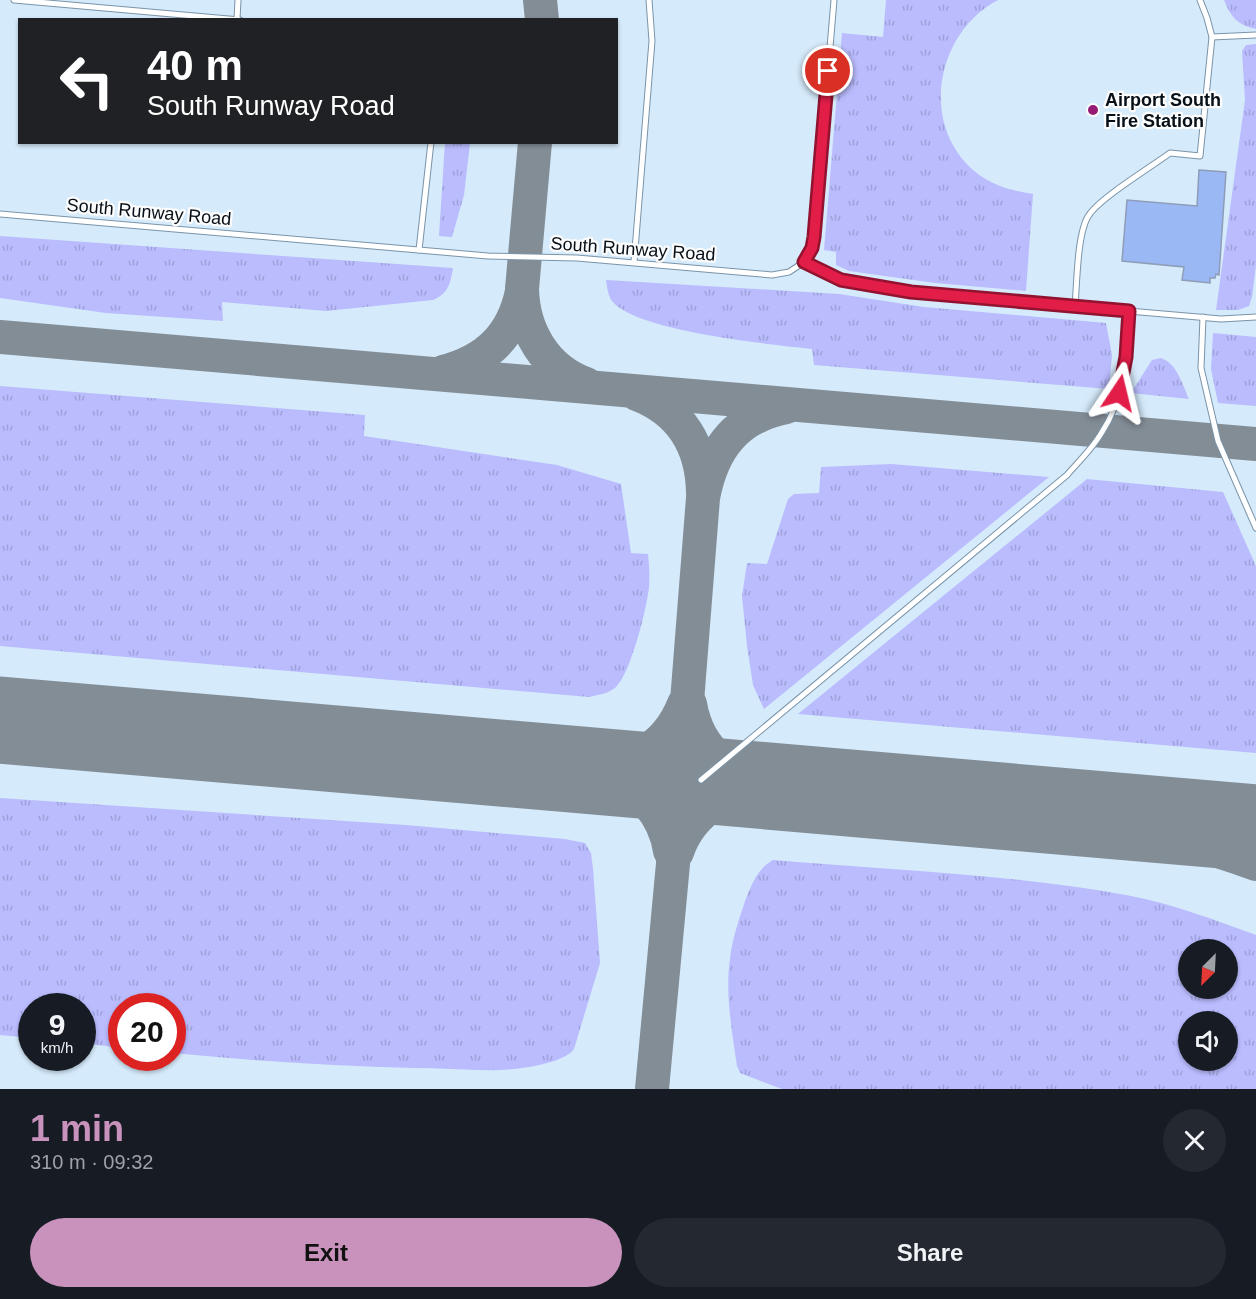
<!DOCTYPE html>
<meta charset="utf-8">
<style>
body{margin:0;font-family:Arial,sans-serif;background:#242831;color:#f1f3f6;height:100vh;display:flex;flex-direction:column;font-size:22px;white-space:nowrap}
*{box-sizing:border-box;margin:0}
p{font-size:20px;color:#9ea1a6}
.icon{flex:none;width:33px;height:33px;fill:none;stroke:currentColor;stroke-width:2;stroke-linecap:round;stroke-linejoin:round}
.map{position:relative;height:1089px;overflow:hidden}
.sheet{display:flex;flex-direction:column;background:#171b24;flex:1}
.sheet>*{flex:none}
.guide{position:absolute;left:18px;top:18px;width:600px;height:126px;border-radius:0px;box-shadow:0 2px 4px #0004;background:#202124;color:#fff;overflow:hidden}
.needle{width:39px;rotate:204deg}
.tools{position:absolute;left:1178px;top:939px;display:grid;gap:12px}
.tools a{display:grid;place-items:center;width:60px;height:60px;border-radius:50%;background:#171b24;box-shadow:0 2px 4px #0004;font-size:30px}
.speed{position:absolute;left:18px;top:993px;display:flex;gap:12px;font-size:30px;font-weight:700;text-align:center}
.speed>*{display:grid;place-content:center;width:78px;height:78px;border-radius:50%;background:#171b24;box-shadow:0 2px 4px #0004;line-height:1}
.speed small{font-size:15px;font-weight:400}
.speed .limit{border:9px solid #d22;background:#fff;color:#111}
.pin{position:absolute;display:grid;place-items:center;width:51px;height:51px;color:#fff;margin:-26px;border:3px solid #fff;border-radius:50%;box-shadow:0 2px 6px #0007}
.me{position:absolute;width:66px;margin:-33px;rotate:10deg;stroke-linejoin:round;filter:drop-shadow(0 0 4px #0008)}
.turn{display:flex;align-items:center;gap:21px;height:126px;padding:0 30px;font-size:27px}
.turn .icon{width:78px;height:78px;stroke-width:2.5}
.turn b{display:block;font-size:42px;line-height:51px}
.round{display:grid;place-items:center;flex:none;width:63px;height:63px;border-radius:32px;background:#242831}
.headline{display:flex;align-items:center;justify-content:space-between;height:102px;padding:0 30px}
h1{font-size:36px;font-weight:800;line-height:45px;color:#c892bc}
.primary-button{display:flex;gap:12px;margin-top:auto;padding:12px 30px}
.primary-button a{flex:1;height:69px;border-radius:36px;background:#c892bc;color:#111;font-size:24px;font-weight:800;line-height:69px;text-align:center}
.primary-button a+a{background:#242831;color:#f1f3f6}
.map>svg:first-child{display:block}
.built{fill:#d5eafb;fill-rule:evenodd}
.grass{fill:url(#grass-tufts);fill-rule:evenodd}
.lines{fill:none;stroke-linecap:round;stroke-linejoin:round}
.taxiway{stroke:#838d96;stroke-width:34}
.runway{stroke:#838d96;stroke-width:87}
.building{fill:#9ab9f4;stroke:#8e9cb8;stroke-width:1.5}
.lane-casing{stroke:#7a94a9;stroke-width:7}
.lane{stroke:#fff;stroke-width:5}
.route-casing{stroke:#92132f;stroke-width:15}
.route{stroke:#e11d48;stroke-width:10}
.poi-dot{fill:#951b75;stroke:#fcfcfc;stroke-width:2}
.labels{text-anchor:middle;dominant-baseline:central;stroke-width:4.5;stroke-linejoin:round;paint-order:stroke}
.poi-label{font-size:18px;font-weight:bold;fill:#071018;stroke:#fcfcfc;text-anchor:start}
.street-label{font-size:18px;fill:#071018;stroke:#fcfcfc}
</style>
<div class="map">
<svg width="1256" height="1089" viewBox="0 0 1256 1089">
<defs>
<pattern id="grass-tufts" width="24" height="20" patternUnits="userSpaceOnUse" patternTransform="scale(1.5)"><rect width="24" height="20" fill="#babcfe"/><path d="M3 7l-1-3M5 7V3M7 7l1-3M15 17l-1-3M17 17v-4M19 17l1-3" fill="none" stroke="#9ea1d9"/></pattern>
</defs>
<rect width="100%" height="100%" fill="#e5f0fa"/>
<path class="built" d="M0 0H1256V1089H0ZM20 20H616V142H20ZM1188 950H1227V988H1188ZM32 1006H82V1058H32ZM122 1006H172V1058H122ZM1188 1022H1227V1060H1188Z"/>
<g class="grass">
<path d="M886 0H998C935 33 918 128 978 174 994 186 1013 191 1033 194L1026 291 935 283 849 271 836 265V252L824 250 842 33 883 37Z"/>
<path d="M1224 0H1256V29C1237 25 1231 17 1224 0Z"/>
<polygon points="1256,44 1256,265 1252,297 1249,306 1238,310 1216,310 1245,100 1242,51 1246,45"/>
<polygon points="445,143 470,143 464,195 452,237 439,236"/>
<path d="M0 236 453 268C450 284 449 293 433 300L326 311 222 302 223 321 106 313 0 298Z"/>
<path d="M606 280 839 294 924 307 1106 323 1112 355 1109 389 814 365 812 349C771 344 637 332 612 301 608 296 607 286 606 280Z"/>
<polygon points="1213,333 1256,337 1256,406 1218,403 1211,369"/>
<path d="M1161 358C1177 363 1183 386 1189 399L1131 393 1152 360Z"/>
<path d="M0 386 365 415 364 436 557 465 621 484 631 553 648 554C649 565 650 576 649 587 647 608 630 676 615 688 607 694 598 695 589 697L0 646Z"/>
<polygon points="891,464 1049,477 764,709 753,685 747,646 742,596 747,563 767,564 788,499 794,494 819,493 821,467"/>
<polygon points="1087,479 1223,492 1256,566 1256,753 798,714"/>
<path d="M0 798 406 825 565 839 585 843 591 853 593 869 600 963 574 1049C563 1064 520 1069 501 1070 473 1071 443 1068 414 1068 334 1066 253 1061 173 1053L172 1006H122L121 1048 83 1043 82 1006H32L31 1038 0 1035Z"/>
<path d="M773 860C890 870 1010 874 1126 895 1171 903 1214 920 1256 935V1089H782L740 1073 737 1066C732 1031 725 994 730 959 732 939 739 920 745 901 752 884 757 869 773 860ZM1188 950H1227V988H1188ZM1188 1022H1227V1060H1188Z"/>
</g>
<g class="lines">
<g class="taxiway">
<polyline points="540,0 542,20"/>
<path d="M535 142 522 289C523 331 545 369 586 384"/>
<polyline points="0,337 1256,444"/>
<path d="M443 372C486 361 513 336 522 291"/>
<path d="M637 394C682 411 702 446 703 492"/>
<path d="M690 704C699 757 735 774 782 787"/>
<polyline points="0,724 26,722"/>
<path d="M585 769C631 764 666 750 684 704"/>
<path d="M580 770C587 771 596 771 603 773 638 784 665 815 670 851"/>
<path d="M1080 812C1140 827 1198 843 1256 864"/>
<path d="M677 852C691 810 732 786 775 787"/>
<path d="M652 1089 681 778 703 498C712 449 736 417 786 407"/>
</g>
<polyline class="runway" points="0,720 1256,828"/>
</g>
<polygon class="building" points="1199,170 1226,172 1219,275 1216,274 1215,278 1210,278 1210,283 1182,280 1184,267 1122,261 1127,200 1197,206"/>
<g class="lines">
<g class="lane-casing">
<g id="lane">
<polyline points="14,0 240,20"/>
<polyline points="237,19 238,0"/>
<polyline points="1212,37 1256,35"/>
<polyline points="0,214 488,256 577,258 772,275 789,272 804,262 841,281 911,292 1221,319 1256,317"/>
<polyline points="419,250 431,142"/>
<polyline points="634,262 652,41 649,0"/>
<polyline points="804,262 812,248 814,237 834,0"/>
<path d="M1075 306C1077 284 1077 232 1089 215 1100 198 1151 167 1170 153L1200 156 1212 37 1207 18 1200 0"/>
<polyline points="1203,317 1201,368 1218,441 1256,528"/>
<path d="M701 780 1067 475C1079 461 1093 448 1102 432 1125 398 1126 350 1129 311"/>
</g>
</g>
<use href="#lane" class="lane"/>
</g>
<g class="lines">
<g class="route-casing">
<polyline id="route" points="828,71 814,237 812,248 804,262 841,280 911,292 1129,311 1126,357 1119,393"/>
</g>
<use href="#route" class="route"/>
</g>
<circle class="poi-dot" cx="1093" cy="110" r="6"/>
<g class="labels">
<g class="poi-label">
<text x="1105" y="100">Airport South<tspan x="1105" dy="21">Fire Station</tspan></text>
</g>
<g class="street-label">
<text transform="translate(149 212) rotate(5)">South Runway Road</text>
<text transform="translate(633 249) rotate(4)">South Runway Road</text>
</g>
</g>
</svg>
<div class="tools">
<a><svg class="needle" viewBox="-14 -14 28 28"><path d="M0-13l5 13h-10z" fill="#e53935"/><path d="M0 13l5-13h-10z" fill="#9ea1a6"/></svg></a>
<a><svg class="icon" aria-label="sound" viewBox="0 0 24 24"><path d="M4 9h4l5-4v14l-5-4H4zM17 9q2 3 0 6"/></svg></a>
</div>
<div class="speed"><div>9<small>km/h</small></div><div class="limit">20</div></div>
<div class="pin" style="left:828px;top:71px;background:#d93025"><svg class="icon" aria-label="arrive" viewBox="0 0 24 24"><path d="M6 21V4h12l-3 4 3 4H6"/></svg></div>
<svg class="me" style="left:1119px;top:393px" viewBox="-20 -20 40 40"><path d="M0-17L14 15 0 8-14 15z" fill="#e11d48" stroke="#fff" stroke-width="4"/></svg>
<div class="guide">
<div class="turn"><svg class="icon" aria-label="left" viewBox="0 0 24 24"><path d="M17 20v-9H6M10 6l-5 5 5 5"/></svg><div><b>40 m</b>South Runway Road</div></div>
</div>
</div>
<section class="sheet">
<div class="headline"><div><h1>1 min</h1><p>310 m · 09:32</p></div><a class="round"><svg class="icon" aria-label="close" viewBox="0 0 24 24"><path d="M6 6l12 12M18 6L6 18"/></svg></a></div>
<div class="primary-button"><a>Exit</a><a>Share</a></div>
</section>
